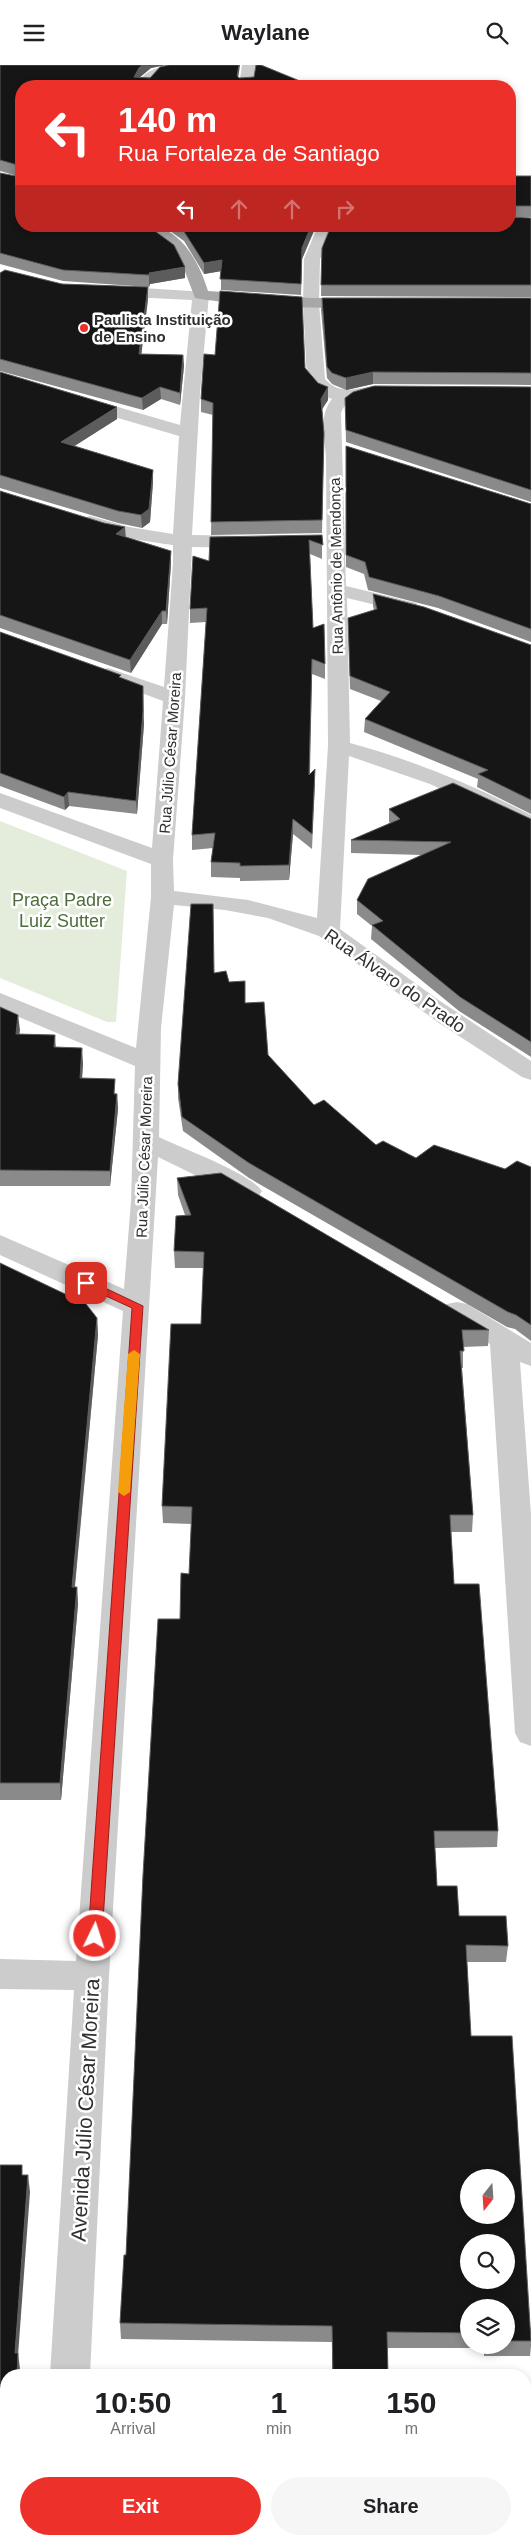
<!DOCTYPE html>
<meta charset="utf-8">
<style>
body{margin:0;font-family:Arial,sans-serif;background:#f6f6f6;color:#202124;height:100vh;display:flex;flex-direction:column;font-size:19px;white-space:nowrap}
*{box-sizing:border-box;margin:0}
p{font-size:16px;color:#757577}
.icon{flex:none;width:28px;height:28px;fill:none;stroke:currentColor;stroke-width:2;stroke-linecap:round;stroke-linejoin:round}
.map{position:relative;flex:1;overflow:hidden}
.sheet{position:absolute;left:0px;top:2304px;width:531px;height:176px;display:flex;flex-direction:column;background:#fff;border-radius:20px 20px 0 0;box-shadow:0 2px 8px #0003}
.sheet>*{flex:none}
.guide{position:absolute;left:15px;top:15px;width:501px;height:152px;border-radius:20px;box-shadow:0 2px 8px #0003;background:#ed302a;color:#fff;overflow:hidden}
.needle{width:32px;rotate:197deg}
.fabs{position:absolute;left:460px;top:2104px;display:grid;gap:10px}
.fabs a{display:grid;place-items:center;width:55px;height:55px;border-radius:50%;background:#fff;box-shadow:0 2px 8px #0003;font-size:25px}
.pin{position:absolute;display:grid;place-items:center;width:42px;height:42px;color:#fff;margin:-21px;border-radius:10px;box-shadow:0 2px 8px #0006}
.me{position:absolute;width:55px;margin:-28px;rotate:4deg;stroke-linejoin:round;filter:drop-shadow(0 0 4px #0008)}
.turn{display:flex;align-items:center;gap:18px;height:105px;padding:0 20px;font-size:22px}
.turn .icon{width:65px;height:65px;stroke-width:2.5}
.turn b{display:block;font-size:35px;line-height:42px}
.lanes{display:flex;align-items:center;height:48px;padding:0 20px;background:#0003;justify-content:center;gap:25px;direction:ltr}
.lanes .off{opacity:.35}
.eta{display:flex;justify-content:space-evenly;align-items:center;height:85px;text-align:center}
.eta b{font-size:30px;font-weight:600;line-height:35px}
.action{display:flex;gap:10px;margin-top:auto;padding:10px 20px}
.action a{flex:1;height:58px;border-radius:30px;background:#ed302a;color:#fff;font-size:20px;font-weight:600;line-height:58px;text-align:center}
.action a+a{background:#f6f6f6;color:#202124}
header{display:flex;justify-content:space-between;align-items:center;height:65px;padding:0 20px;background:#fff;font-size:22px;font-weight:600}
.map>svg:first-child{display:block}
.green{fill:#e4eddc}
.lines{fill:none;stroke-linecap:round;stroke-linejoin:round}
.minor{fill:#ccc;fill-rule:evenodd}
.major{fill:#a7a7a7;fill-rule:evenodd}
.wall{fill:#8a8a8a;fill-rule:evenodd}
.shaded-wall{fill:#5c5c5c}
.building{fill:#161616;stroke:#5c5c5c;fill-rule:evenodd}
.route{fill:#ed302a;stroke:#9a1f1b}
.slow{fill:#f59e0b}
.poi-dot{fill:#ed302a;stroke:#fff;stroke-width:2}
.labels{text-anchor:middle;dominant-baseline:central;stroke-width:5;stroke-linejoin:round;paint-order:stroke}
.far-poi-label{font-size:15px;font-weight:bold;fill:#2f2f2f;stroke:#fff;text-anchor:start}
.far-street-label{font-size:15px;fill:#2f2f2f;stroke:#fff}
.park-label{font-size:18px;fill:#4d6d3a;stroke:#fff}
.street-label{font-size:18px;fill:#2f2f2f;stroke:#fff}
.near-street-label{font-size:21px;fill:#2f2f2f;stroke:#fff}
</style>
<header><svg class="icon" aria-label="menu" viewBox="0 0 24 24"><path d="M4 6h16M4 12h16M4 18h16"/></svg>Waylane<svg class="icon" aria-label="search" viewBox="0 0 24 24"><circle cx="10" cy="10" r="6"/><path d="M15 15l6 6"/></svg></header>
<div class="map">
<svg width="531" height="2479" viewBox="0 0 531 2479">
<rect width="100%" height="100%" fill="#fff"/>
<polygon class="green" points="0,756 127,806 116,957 107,957 0,913"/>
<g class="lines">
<g class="minor">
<path d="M190 0 188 3 159 11 150 21H136C147 0 167 0 190 0Z"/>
<polygon points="242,0 256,0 253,21 239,21"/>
<path d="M318 161H334L320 194 319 238 325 314C345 336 365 316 391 322L394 326 391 330C374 334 348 327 341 348L346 521 416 538 419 542 416 546 409 548 347 533 350 678C413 695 473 720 531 750V766L430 719 349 691 340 864 440 936 531 996V1015L522 1012 439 958 319 871 268 853 225 845 174 840 161 963 159 1072C181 1083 250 1108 262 1126L258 1132 249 1134 240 1132 158 1092 109 1911 90 2310H50L74 1925 0 1924V1894L76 1896 123 1246 0 1190V1170L124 1224 131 1136 135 1001 0 944V928L136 983 151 832V799L0 743V728L152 783 163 636 101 613 98 609 101 605 108 603 164 622 173 498V480C156 478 88 468 81 457L83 453 90 451 129 462 173 469 179 371 74 340 71 336 74 332 80 331 180 360 192 235 110 231 102 226 110 221 207 227 209 230 200 328 192 470 247 471 254 473 257 477 254 481 247 483 192 482 185 633 173 795 174 826 248 835 317 853 328 681 326 393C325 372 318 352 332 334L319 329 307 315 303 238 304 194Z"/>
<polygon points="457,1237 467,1239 531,1278 531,1301 520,1297 531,1450 531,1681 520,1677 515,1668 490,1279 447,1253 443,1246 447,1239"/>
<polygon points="525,2434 531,2434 531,2474 524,2474"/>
<polygon points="41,2474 82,2474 81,2479 39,2479"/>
<polygon points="260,2474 351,2474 348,2479 257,2479"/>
</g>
<path class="major" d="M135 161C141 161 149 160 155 161 184 168 200 200 208 226L311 233H360L368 238C361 249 215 238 195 233L184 204 176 190Z"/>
</g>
<g class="wall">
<polygon points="0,0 166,0 151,3 140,12 239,13 21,21 21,112 0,106"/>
<polygon points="0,108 185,213 150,219 149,222 63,216 0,199"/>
<rect x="510" y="111" width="21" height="41"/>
<polygon points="531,153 531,232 321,231 322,183"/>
<polygon points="159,161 316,161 302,194 301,230 221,225 221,206 204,209 184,176 166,163"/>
<polygon points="0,208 62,219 148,222 148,234 141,289 183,290 184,301 180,340 161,334 143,345 0,306"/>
<polygon points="322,233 531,233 531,320 373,319 346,325 332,319 327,313 321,245"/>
<polygon points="305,303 328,335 322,344 324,368 322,468 211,470 213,350 201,347 201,334"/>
<polygon points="0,307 117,354 74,381 153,405 153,417 150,457 142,463 118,458 0,423"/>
<polygon points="531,322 531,437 346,377 345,333"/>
<polygon points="346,381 531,439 531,577 438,543 368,525 364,509 346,502"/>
<polygon points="0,426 126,472 171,498 167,559 162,559 131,608 0,563"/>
<polygon points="322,470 322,494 310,489 313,563 325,599 325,614 312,609 310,710 315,719 312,784 293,769 289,815 240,816 240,813 211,812 211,797 213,783 192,785 192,770 206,557 190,558 190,544 209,496"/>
<polygon points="373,529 531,580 531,749 477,722 478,714 364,667 365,654 381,636 350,624 348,553 374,545 373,541"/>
<polygon points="0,567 121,613 144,659 137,749 69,741 65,745 0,721"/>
<polygon points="389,744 531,754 531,992 459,946 371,874 372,861 357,849 357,835 422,790 351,788 351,775 390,758 389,757"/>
<polygon points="214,908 229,917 245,938 268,990 314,1040 376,1080 416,1093 505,1104 531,1102 531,1276 515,1264 507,1262 249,1113 183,1066 178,1033 178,1019"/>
<polygon points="0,942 18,950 19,969 55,970 56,982 83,998 82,1013 117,1029 118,1044 110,1121 0,1121"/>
<path d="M177 1113 489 1265 488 1281 463 1282V1303H462L473 1450 472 1467H451L454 1519 498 1766 497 1782 435 1783 437 1821 459 1851 508 1881 506 1897H467L471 1971 531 2266V2281L530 2291H484V2283H388V2310H332V2277L121 2274 120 2258 180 1554 189 1509 192 1459 163 1458 162 1441 201 1259 204 1203H175L174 1186 185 1150 178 1130ZM469 2242H506V2280H469Z"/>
<polygon points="0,1198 97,1253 98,1270 75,1522 77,1522 78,1539 61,1735 0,1735"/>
</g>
<g class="shaded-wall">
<polygon points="142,0 166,0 151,3 139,13 134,12 139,3"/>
<polygon points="239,0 240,0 237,21 237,11"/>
<polygon points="311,161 316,161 302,194 301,230 302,183"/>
<polygon points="222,195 222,206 204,209 204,198"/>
<polygon points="185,202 185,213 150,219 149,222 149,208"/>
<polygon points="148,222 148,234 140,301 139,289"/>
<polygon points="183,290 184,301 180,340 180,328"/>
<polygon points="373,307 373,319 346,325 346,313"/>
<polygon points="160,322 161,334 143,345 142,333"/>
<polygon points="328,322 328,335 321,346 321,334"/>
<polygon points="117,342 117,354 62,389 61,377"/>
<polygon points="153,405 153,417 150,457 142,463 141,450"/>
<polygon points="125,462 126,475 116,469"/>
<polygon points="171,486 171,498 167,559 166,546"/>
<polygon points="162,546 162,559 131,608 130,595"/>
<polygon points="143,621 144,659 137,749 136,736"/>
<polygon points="68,727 69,741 65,745 64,732"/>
<polygon points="293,754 293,769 289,815 289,800"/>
<polygon points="18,950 20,965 17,984 16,969"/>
<polygon points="82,983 83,998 81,1029 80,1013"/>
<polygon points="117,1029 118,1044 110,1121 110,1106"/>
<polygon points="97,1253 98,1270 73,1539 72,1522"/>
<polygon points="77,1522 78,1539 61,1735 60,1718"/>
<polygon points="28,2110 30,2127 17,2304 15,2288"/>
<polygon points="18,2288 20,2304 20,2310 17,2310"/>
<polygon points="6,2390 6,2438 3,2479 0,2479"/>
</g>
<g class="building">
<polygon points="0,0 142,0 139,3 134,12 150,13 160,2 169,0 239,0 237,11 239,13 254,12 256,0 261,0 312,21 21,21 21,101 0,95"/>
<polygon points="0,108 21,112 21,161 148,161 174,180 185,202 149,208 149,210 63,205 0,188"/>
<rect x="510" y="111" width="21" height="30"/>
<polygon points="510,152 531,153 531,220 321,220 322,183 331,161 510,161"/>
<polygon points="178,161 311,161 302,183 301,219 220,214 222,195 204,198 183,165"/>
<polygon points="5,205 62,219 148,222 139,289 183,290 180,328 160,322 142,333 0,294 0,208"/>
<polygon points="220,226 302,232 305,303 318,318 328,322 321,334 324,368 322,455 211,457 213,338 201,334 204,289 215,290"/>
<polygon points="322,233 531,233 531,308 373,307 346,313 332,308 327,302"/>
<polygon points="0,307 117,342 61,377 153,405 149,444 141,450 118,446 0,410"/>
<polygon points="374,321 531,322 531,425 346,365 345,333 353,327"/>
<polygon points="346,381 531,439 531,564 439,531 369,512 365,497 346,490"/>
<polygon points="0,426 104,458 125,462 116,469 171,486 166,546 162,546 130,595 0,550"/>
<polygon points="322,470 323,480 309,475 313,563 324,559 325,599 312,594 309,710 315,704 312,769 293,754 289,800 240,801 240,798 211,797 215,768 192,770 207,543 190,544 193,491 209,496 210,472"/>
<polygon points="373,529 424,542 531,580 531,735 478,709 488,705 365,654 390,627 350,611 348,553 377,544"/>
<polygon points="0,567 121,610 119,612 143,621 143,646 136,736 68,727 64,732 0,708"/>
<polygon points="453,718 531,754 531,977 460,932 372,860 383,856 357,835 368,814 451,777 351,775 400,754 389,744"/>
<polygon points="191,839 213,839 214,908 226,906 229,917 245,916 245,938 264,937 268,990 314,1040 324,1035 376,1080 383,1076 416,1093 434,1080 505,1104 517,1096 531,1102 531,1260 516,1250 508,1247 249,1098 182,1052 178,1019"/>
<polygon points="0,942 18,950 16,969 55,970 54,982 82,983 80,1013 115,1014 114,1029 117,1029 110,1106 0,1105"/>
<path d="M221 1108 489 1265H462L464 1286H460L473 1450H450L454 1519H479L498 1766H434L437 1821H457L459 1851H506L508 1881 466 1880 471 1971H512L531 2276H506V2242H469V2268L387 2267 388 2310H333L332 2261 120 2258 124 2190H126L143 1810 158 1554H180L181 1508 189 1509 192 1442 162 1441 171 1259H201L204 1187 174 1186 176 1151 191 1150 177 1113ZM469 2112H506V2150H469ZM469 2178H506V2215H469Z"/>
<polygon points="0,1198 86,1239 97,1253 72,1522 77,1522 60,1718 0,1718"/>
<polygon points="0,2100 22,2100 22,2110 28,2110 15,2288 18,2288 17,2310 6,2310 6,2390 0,2473"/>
</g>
<polygon class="route" points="86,1214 143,1241 102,1871 100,1876 90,1876 88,1871 132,1243 82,1220 80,1218"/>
<polygon class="slow" points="134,1285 140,1289 130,1427 124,1431 118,1427 128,1289"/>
<circle class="poi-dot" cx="84" cy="263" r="5"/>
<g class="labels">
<g class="far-poi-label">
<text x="94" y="254">Paulista Instituição<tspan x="94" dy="17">de Ensino</tspan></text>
</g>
<g class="far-street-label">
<text transform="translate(336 501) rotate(-91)">Rua Antônio de Mendonça</text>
<text transform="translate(170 688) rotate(-86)">Rua Júlio César Moreira</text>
<text transform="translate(144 1092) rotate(-88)">Rua Júlio César Moreira</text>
</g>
<g class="park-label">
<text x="62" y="835">Praça Padre<tspan x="62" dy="21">Luiz Sutter</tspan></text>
</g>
<g class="street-label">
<text transform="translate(395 916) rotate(35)">Rua Álvaro do Prado</text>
</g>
<g class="near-street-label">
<text transform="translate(85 2045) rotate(-87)">Avenida Júlio César Moreira</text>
</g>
</g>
</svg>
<div class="fabs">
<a><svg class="needle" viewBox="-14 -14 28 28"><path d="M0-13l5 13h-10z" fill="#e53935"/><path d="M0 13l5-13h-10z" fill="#757577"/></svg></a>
<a><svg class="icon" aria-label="search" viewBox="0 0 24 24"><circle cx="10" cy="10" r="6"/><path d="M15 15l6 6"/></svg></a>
<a><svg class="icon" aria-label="layers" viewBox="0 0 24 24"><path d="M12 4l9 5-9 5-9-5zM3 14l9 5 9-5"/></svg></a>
</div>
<div class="pin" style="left:86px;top:1218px;background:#d93025"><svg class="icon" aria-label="arrive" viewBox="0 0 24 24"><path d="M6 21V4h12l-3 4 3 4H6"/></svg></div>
<svg class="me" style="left:95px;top:1871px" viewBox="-20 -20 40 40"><circle r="17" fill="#ed302a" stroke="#fff" stroke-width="3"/><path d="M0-11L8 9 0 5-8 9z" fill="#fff"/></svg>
<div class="guide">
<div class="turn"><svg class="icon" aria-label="left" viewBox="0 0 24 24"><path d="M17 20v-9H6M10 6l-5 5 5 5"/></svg><div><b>140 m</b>Rua Fortaleza de Santiago</div></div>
<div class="lanes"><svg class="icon" aria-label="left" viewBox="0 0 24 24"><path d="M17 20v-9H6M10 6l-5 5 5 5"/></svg><svg class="icon off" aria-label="ahead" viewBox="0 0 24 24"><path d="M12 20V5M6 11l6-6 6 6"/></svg><svg class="icon off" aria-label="ahead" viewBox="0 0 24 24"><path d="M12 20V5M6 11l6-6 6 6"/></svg><svg class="icon off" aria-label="right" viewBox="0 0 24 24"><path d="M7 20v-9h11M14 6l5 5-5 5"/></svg></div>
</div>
<section class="sheet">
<div class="eta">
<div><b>10:50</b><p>Arrival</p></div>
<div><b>1</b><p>min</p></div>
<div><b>150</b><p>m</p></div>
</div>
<div class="action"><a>Exit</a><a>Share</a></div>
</section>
</div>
